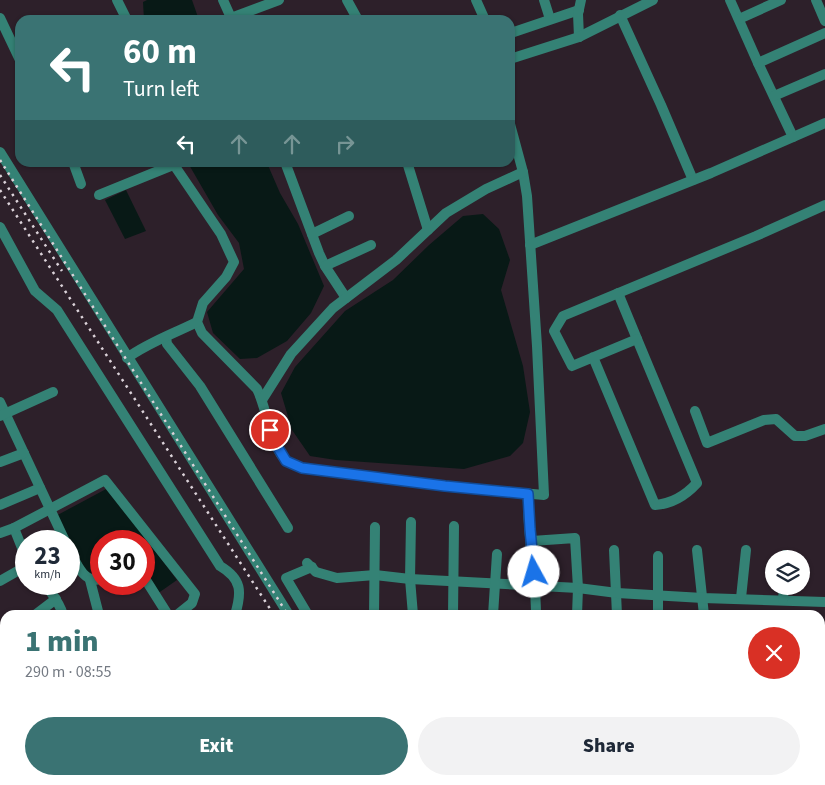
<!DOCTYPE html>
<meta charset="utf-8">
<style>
body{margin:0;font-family:"Source Sans 3",sans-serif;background:#f2f2f3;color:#1f2937;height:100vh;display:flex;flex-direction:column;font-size:19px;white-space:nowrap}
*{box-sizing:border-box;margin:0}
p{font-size:16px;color:#747a83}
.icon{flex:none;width:28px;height:28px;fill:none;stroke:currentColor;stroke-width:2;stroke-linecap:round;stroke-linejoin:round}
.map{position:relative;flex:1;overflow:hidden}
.side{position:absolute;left:0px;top:610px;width:825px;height:175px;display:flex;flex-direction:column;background:#fff;border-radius:15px 15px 0 0;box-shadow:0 1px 4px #0004}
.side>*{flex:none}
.banner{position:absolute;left:15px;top:15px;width:500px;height:152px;border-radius:15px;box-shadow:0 1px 4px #0004;background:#3a7373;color:#fff;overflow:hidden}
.fabs{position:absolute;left:765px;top:550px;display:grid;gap:10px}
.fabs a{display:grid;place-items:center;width:45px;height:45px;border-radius:50%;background:#fff;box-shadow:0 1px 4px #0004;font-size:25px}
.speed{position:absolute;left:15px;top:530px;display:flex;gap:10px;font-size:25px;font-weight:700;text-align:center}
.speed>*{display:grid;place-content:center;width:65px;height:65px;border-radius:50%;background:#fff;box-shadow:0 1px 4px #0004;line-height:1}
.speed small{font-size:12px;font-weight:400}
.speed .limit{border:8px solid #d22;background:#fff;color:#111}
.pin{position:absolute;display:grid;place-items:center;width:42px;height:42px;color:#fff;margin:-21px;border:2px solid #fff;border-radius:50%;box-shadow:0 1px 5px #0007}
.me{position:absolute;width:55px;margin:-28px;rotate:354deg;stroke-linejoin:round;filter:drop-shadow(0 0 4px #0008)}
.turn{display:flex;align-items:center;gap:18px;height:105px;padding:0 25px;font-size:22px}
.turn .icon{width:65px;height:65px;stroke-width:2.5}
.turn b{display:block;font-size:35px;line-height:42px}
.lanes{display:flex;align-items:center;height:48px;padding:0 25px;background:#0003;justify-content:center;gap:25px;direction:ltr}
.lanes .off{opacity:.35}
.round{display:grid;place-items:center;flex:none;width:52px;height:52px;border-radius:26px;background:#f2f2f3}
.summary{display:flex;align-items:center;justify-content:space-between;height:85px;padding:0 25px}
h1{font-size:30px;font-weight:800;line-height:38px;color:#3a7373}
.cta{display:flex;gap:10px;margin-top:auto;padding:10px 25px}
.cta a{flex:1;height:58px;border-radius:30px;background:#3a7373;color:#fff;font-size:20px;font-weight:800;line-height:58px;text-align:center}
.cta a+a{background:#f2f2f3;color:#1f2937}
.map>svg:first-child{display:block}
.water{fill:#081916}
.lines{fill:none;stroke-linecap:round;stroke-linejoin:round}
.minor{stroke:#348275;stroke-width:10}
.rail{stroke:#dbd2d9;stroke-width:2.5;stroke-dasharray:2.5 5;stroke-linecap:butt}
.route-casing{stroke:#114b97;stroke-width:12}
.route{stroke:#1a73e8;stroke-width:9}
</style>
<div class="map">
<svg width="825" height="785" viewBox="0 0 825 785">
<rect width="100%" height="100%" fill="#2d202a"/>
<g class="water">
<polygon points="147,0 192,0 199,20 144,20 143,2"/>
<polygon points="188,163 267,163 280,193 298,224 324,286 311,313 287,341 257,358 240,359 213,333 207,312 244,269 239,243 218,215"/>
<polygon points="126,190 146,231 125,239 105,200"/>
<polygon points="483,214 499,229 510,260 501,290 523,366 530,412 523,443 510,456 464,469 336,460 310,456 292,430 281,393 295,367 345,311 393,280 429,245 463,216"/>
<polygon points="108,488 177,580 157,594 144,572 144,541 101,541 101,571 84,575 52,518"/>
<polygon points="748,780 802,780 802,785 750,785"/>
</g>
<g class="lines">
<g class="minor">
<polyline points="117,0 127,20"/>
<polyline points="223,0 232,20"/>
<polyline points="347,0 358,20"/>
<polyline points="476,0 485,20"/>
<polyline points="544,0 550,19"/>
<polyline points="730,0 758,63 793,137"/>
<polyline points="816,0 825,21"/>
<polyline points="620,15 661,105 693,180"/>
<polyline points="0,18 20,60"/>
<polyline points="231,18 279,0"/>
<polyline points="739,19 781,0"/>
<polyline points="511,33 579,10"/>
<polyline points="579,37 578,14 581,0"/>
<polyline points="510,59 579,37 653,0"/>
<polyline points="758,63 825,33"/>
<polyline points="774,96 825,74"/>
<polyline points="0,152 289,615"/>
<polyline points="73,162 81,184"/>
<path d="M172 162 221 234 234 262 226 277 203 303 197 322 202 333 257 389C267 408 271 449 287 461 291 464 297 466 302 468L445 486 544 495 537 346 527 196 523 172 510 124"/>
<polyline points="285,162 319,253 325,266 346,298"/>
<polyline points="407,162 428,230"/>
<polyline points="99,195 173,165"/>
<path d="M0 227 35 291 57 310 220 566C242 579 242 592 235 615"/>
<polyline points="312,234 349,216"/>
<polyline points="530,245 711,173 825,123"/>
<polyline points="325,266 371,245"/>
<polyline points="618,293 637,339"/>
<polyline points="166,337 167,344 200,386 288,528"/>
<path d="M593 357 655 505C671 504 686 495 697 483L637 339 572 366 554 331 563 316 756 236 825 205"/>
<path d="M127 358C149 342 173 334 197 322"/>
<polyline points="262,400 291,354 333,308 396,260 446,213 486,189 523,172"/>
<polyline points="0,402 65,541"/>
<polyline points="695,411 707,443 764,420 776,419 795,436 805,436 825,429"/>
<polyline points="0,416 53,392"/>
<polyline points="0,462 24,453"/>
<path d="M528 494C527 534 536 575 536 615"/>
<polyline points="0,505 40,488"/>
<polyline points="411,522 410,579 413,615"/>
<polyline points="14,528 26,558"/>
<polyline points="0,533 14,528 105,480 195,594 192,603 177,615"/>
<polyline points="532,541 575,538 578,588 577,615"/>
<path d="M69 549C76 562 83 584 101 579"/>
<polyline points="614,550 617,615"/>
<polyline points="697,550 704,615"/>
<polyline points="784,559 785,555"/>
<polyline points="307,563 316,572 337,578 375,575 410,579 578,588 617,593 703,598 825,602"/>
<polyline points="144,577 168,615"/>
<polyline points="90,580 99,615"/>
<polyline points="0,581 21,569 26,564"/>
<path d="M45 584C52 594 60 603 63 615"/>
<polyline points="741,598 746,550"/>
<polyline points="783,600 784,586"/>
<polyline points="35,615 56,599"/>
<polyline points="308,615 286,578 312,567"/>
<polyline points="374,615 375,527"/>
<polyline points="453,615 454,526"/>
<polyline points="493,615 497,554"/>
<polyline points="658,615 658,556"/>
<polyline points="1,653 5,652"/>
<polyline points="0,664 5,666"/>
<polyline points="820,683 825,682"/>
<polyline points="820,714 825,713"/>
<polyline points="395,780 398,785"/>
<polyline points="446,780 448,785"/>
<polyline points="462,780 465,785"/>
<polyline points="496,780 499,785"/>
<polyline points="603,780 603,785"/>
<polyline points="645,780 647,785"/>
<polyline points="726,780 729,785"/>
<polyline points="246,785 247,780"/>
<polyline points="574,785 574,780"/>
</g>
<g class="rail">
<polyline points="0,160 288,615"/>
<polyline points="0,175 62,271"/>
<polyline points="0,190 274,615"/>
<polyline points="0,691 5,695"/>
<polyline points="0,720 5,724"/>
<polyline points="0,770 5,772"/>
<polyline points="0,779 15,785"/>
<polyline points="24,780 36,785"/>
<polyline points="72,780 78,785"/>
<polyline points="130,780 139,785"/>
<polyline points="146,780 156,785"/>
<polyline points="385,780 389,785"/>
</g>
</g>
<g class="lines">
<g class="route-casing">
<polyline id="route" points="270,430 277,446 286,461 302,468 445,486 528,494 530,529 534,572"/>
</g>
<use href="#route" class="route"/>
</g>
</svg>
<div class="fabs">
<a><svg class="icon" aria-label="layers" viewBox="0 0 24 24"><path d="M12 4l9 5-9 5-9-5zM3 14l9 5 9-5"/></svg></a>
</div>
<div class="speed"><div>23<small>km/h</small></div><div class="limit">30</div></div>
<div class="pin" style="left:270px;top:430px;background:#d93025"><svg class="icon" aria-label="arrive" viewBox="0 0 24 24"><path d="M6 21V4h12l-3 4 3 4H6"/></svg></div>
<svg class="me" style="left:534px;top:572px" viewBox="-20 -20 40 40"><circle r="19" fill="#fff"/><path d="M0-13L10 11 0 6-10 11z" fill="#1a73e8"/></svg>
<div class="banner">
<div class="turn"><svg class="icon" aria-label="left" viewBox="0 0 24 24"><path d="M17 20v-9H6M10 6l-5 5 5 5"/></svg><div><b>60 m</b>Turn left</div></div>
<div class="lanes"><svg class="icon" aria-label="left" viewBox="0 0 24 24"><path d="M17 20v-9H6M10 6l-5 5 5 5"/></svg><svg class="icon off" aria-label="ahead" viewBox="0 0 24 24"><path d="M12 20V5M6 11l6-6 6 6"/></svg><svg class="icon off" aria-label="ahead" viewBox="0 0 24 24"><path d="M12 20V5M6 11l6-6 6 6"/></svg><svg class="icon off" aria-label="right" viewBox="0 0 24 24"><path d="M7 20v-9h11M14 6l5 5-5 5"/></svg></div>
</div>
<section class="side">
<div class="summary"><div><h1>1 min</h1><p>290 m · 08:55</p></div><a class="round" style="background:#d93025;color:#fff"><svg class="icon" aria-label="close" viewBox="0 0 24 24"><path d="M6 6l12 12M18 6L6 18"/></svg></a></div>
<div class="cta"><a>Exit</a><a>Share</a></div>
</section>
</div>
